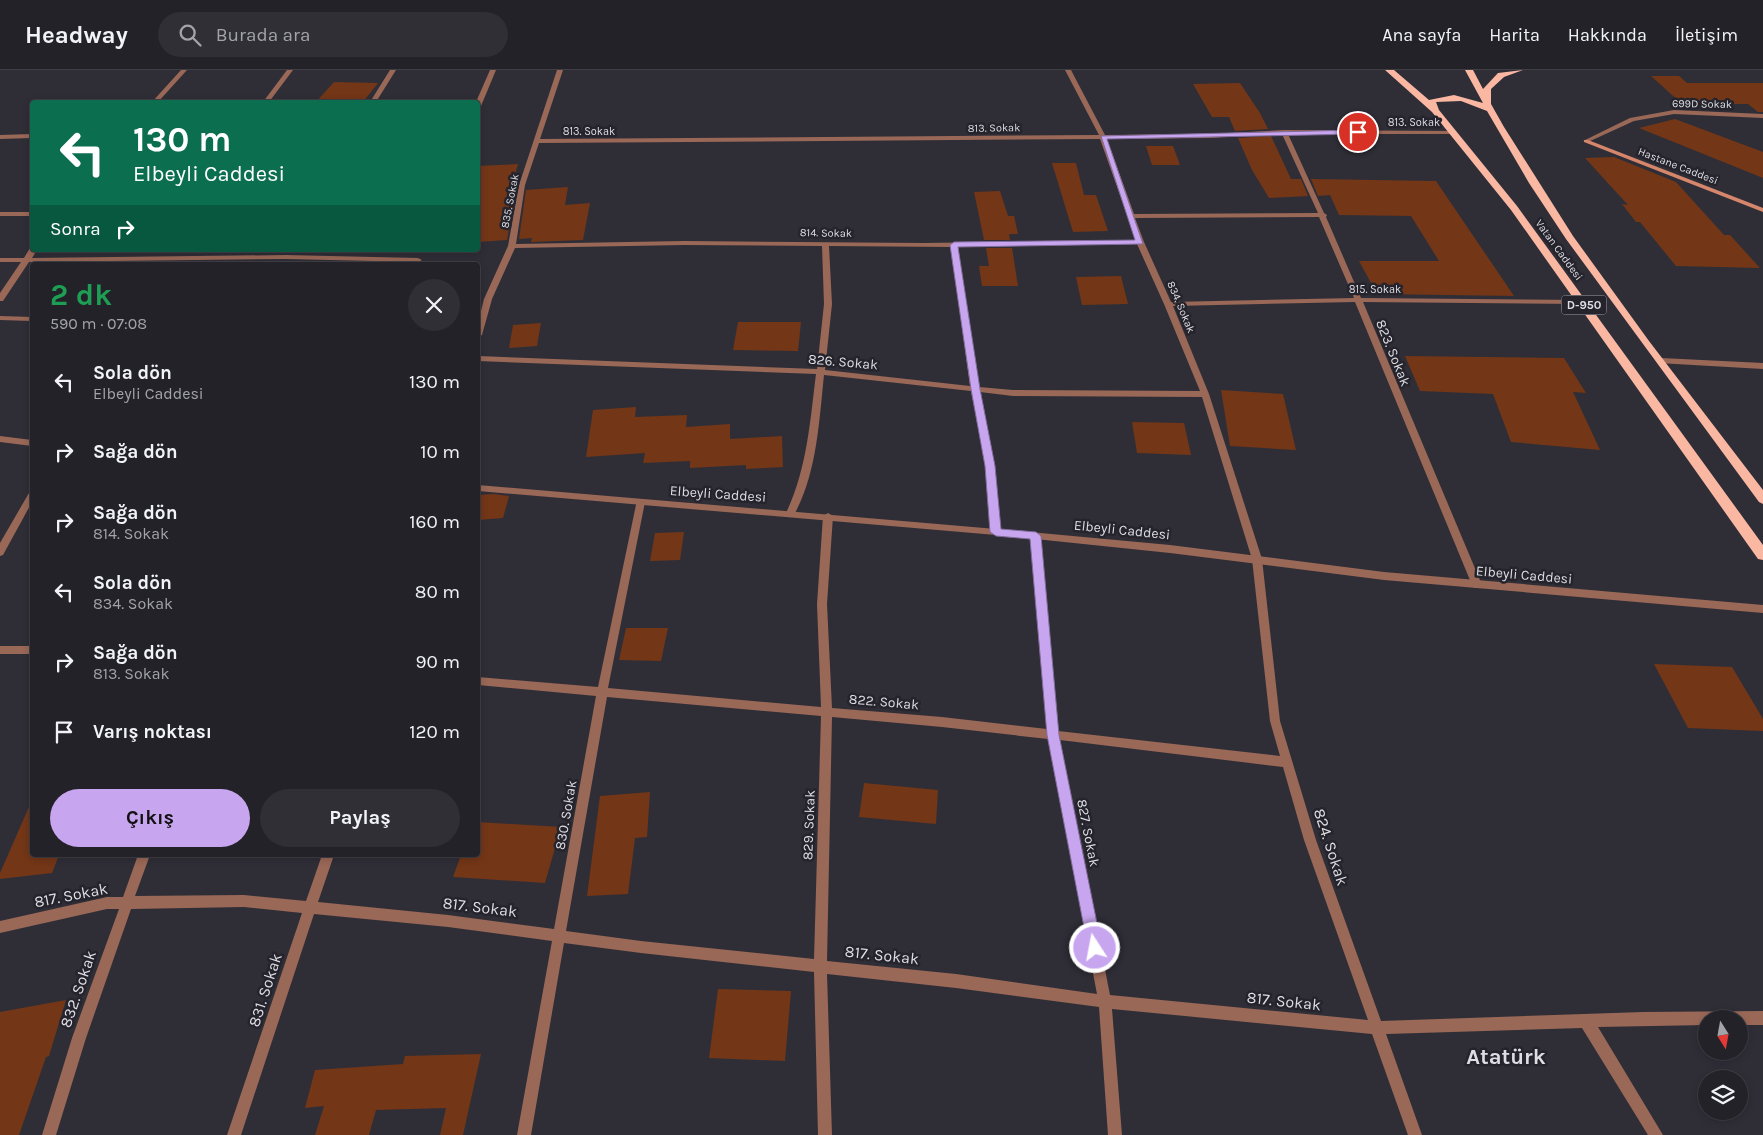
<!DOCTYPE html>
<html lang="tr">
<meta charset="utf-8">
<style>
body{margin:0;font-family:Karla,sans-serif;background:#2f2f35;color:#f1f3f6;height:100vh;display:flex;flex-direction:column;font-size:19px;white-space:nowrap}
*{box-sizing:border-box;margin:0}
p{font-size:16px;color:#a3a4a8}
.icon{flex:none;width:28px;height:28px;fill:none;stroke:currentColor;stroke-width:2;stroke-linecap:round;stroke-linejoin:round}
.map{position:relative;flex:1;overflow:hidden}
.panel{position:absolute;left:30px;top:192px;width:450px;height:595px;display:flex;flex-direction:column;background:#232229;border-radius:5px;box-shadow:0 2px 8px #0003,0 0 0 1px #403f46}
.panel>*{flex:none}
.top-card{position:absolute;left:30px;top:30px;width:450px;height:152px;border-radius:5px;box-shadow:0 2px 8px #0003,0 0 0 1px #403f46;background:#0b6e4f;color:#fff;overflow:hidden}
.needle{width:32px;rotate:169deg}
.buttons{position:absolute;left:1698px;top:940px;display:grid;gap:10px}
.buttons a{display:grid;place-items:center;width:50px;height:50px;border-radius:50%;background:#232229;box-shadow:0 2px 8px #0003,0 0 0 1px #403f46;font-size:25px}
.pin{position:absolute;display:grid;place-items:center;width:42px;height:42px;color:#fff;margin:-21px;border:2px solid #fff;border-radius:50%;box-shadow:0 1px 5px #0007}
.me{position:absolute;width:55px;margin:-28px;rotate:349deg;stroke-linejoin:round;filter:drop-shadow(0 0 4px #0008)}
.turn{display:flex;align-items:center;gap:18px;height:105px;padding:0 20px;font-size:22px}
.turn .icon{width:65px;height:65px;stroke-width:2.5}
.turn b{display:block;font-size:35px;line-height:42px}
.then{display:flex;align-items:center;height:48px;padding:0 20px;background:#0003;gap:10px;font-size:19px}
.round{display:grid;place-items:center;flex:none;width:52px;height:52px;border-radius:26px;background:#2f2f35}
.overview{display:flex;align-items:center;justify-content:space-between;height:85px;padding:0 20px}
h1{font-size:30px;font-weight:700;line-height:38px;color:#1e9e55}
.primary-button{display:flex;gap:10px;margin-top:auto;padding:10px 20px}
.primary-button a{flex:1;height:58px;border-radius:30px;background:#c8a6ef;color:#111;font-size:20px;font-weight:700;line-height:58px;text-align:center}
.primary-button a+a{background:#2f2f35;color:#f1f3f6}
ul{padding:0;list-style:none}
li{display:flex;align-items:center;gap:15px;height:70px;padding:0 20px}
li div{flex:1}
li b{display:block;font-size:19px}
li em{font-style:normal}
header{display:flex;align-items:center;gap:30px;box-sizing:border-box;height:70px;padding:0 25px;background:#232229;border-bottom:1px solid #403f46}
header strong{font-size:24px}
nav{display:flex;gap:28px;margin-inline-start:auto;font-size:18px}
.search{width:350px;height:45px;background:#2f2f35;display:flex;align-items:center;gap:12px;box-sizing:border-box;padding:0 18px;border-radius:28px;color:#a3a4a8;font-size:19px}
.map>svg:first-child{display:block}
.building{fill:#733617}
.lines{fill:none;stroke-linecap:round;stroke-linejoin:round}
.minor{fill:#9a6857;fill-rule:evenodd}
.tertiary{fill:#9a6857;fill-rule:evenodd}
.secondary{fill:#d6866b;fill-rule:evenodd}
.trunk{fill:#fab7a2;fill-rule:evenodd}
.route{fill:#c8a6ef;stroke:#826c9b}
.labels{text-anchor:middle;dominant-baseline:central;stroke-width:5;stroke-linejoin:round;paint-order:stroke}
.far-street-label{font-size:11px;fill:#dddde3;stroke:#25242d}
.shield{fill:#25242d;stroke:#a6a6ac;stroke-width:1}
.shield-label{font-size:12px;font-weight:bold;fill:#dddde3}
.street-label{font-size:14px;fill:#dddde3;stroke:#25242d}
.near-street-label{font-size:16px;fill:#dddde3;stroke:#25242d}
.near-district-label{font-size:22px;font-weight:bold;fill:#dddde3;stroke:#25242d}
</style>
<header>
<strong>Headway</strong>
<div class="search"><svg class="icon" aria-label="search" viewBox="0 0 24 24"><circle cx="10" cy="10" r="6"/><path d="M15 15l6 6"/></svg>Burada ara</div>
<nav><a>Ana sayfa</a><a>Harita</a><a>Hakkında</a><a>İletişim</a></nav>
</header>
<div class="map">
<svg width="1763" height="1065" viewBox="0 0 1763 1065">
<rect width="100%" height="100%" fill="#2f2e37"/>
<g class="building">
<polygon points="1651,6 1679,6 1687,13 1763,13 1763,42 1758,42 1748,34 1682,34"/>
<polygon points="334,12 378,13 363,32 316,32"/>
<polygon points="1240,13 1260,43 1268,59 1235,61 1229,47 1212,47 1193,14"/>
<polygon points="1675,49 1763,82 1763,108 1639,58"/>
<polygon points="1271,66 1291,109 1301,109 1308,126 1269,128 1252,100 1238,68"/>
<polygon points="1146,76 1173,76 1180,95 1152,95"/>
<polygon points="1614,87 1676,112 1724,165 1730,165 1760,198 1676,196 1640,152 1636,152 1622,134 1628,135 1585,88"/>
<polygon points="1052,93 1076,93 1084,125 1096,125 1108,161 1073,162"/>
<polygon points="518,94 510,121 516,120 507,170 478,172 478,96"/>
<polygon points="1311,109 1436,111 1514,226 1377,224 1359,191 1439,191 1411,146 1339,145 1330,125 1318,126"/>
<polygon points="568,117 565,135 590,133 583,170 531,172 532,168 519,169 526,120"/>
<polygon points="1000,121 1008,146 1014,146 1018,164 1009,164 1010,170 984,170 974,122"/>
<polygon points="986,178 1012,178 1018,216 982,216 979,196 989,196"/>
<polygon points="1121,206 1128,234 1082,235 1076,207"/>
<polygon points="738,252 801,252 798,281 733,280"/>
<polygon points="541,253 537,276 509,278 513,255"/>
<polygon points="1405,286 1564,288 1586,323 1573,322 1600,380 1511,372 1493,324 1420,321"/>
<polygon points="1221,320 1283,324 1296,380 1230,376"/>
<polygon points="636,337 635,347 687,345 686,357 730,354 730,369 782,366 783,397 746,399 746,395 690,398 690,391 643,393 645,383 586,387 593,340"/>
<polygon points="1132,352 1184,353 1191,385 1137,383"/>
<polygon points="493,424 509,426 503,448 478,450 478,425"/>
<polygon points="684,462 680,490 650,491 655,463"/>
<polygon points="626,558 668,558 661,591 619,590"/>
<polygon points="1654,594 1732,597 1763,649 1763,661 1688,658"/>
<polygon points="864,713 938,720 936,754 859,747"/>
<polygon points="650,722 647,767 635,768 628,824 587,826 600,726"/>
<polygon points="32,730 32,785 59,785 52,803 0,809 0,803"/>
<polygon points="478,752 561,757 545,813 453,807 461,785 478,785"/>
<polygon points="718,919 791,921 785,991 709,988"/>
<polygon points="66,930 49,986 46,987 19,1065 0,1065 0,942"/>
<polygon points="481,984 463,1065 440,1065 446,1038 376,1040 369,1065 315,1065 324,1036 305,1038 315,1000 403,994 405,986"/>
</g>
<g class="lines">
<g class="minor">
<polygon points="181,0 187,0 158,32 152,32"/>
<polygon points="287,0 293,0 269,32 263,32"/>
<polygon points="390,0 396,0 376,32 370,32"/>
<polygon points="490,0 496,0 481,36 478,38 476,32"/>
<path d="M557 0H563L540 69 1099 65 1065 0H1071L1105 65 1209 64 1284 60 1453 61 1454 62 1451 64H1288L1324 143 1327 145 1326 147 1361 228 1581 230 1585 232 1581 234 1363 232 1482 515 1480 518H1474L1472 515 1355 232 1173 236 1209 324 1262 489 1280 651 1316 770 1381 951 1643 942 1763 941V955H1739V949H1706V955L1598 957 1663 1065H1648L1582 958 1386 964 1422 1065H1408L1372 964 1112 939 1122 1065H1108L1099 937 956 918 827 904 832 1065H818L814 902 641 883 564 873 531 1065H517L552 871 448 857 314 844 241 1065H227L302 843 244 837 131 839 86 968 56 1065H42L72 968 119 839H107L0 863V851L107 827H123L138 785H150L135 826 244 825 306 831 322 785H334L318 832 448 845 554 859 596 626 478 615V607L598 617 637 430H643L645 432 608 618 821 637 817 534 823 446 828 443 833 446 827 534 832 638 942 647 1047 659 1031 466 1036 462 1041 466 1058 661 1280 686 1270 651 1252 489 1202 327 1013 326 980 322 994 396 1001 462 996 465 991 462 986 396 971 321 824 305C819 352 817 403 794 445L791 446 786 443C807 399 810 352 816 304L478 291V286L817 299 824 234 822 176 684 175 515 178 492 229 482 265 478 267V253L484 229 508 176 519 115ZM1282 64 1318 143 1134 144 1107 69 1209 68ZM1100 69 1136 170 923 173 684 171 516 174 525 115 539 73ZM1319 147 1354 228 1171 232 1144 172 1135 148ZM1137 174 1164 234 1200 321 1013 320 979 317 958 177ZM829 176 951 177 970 316 825 300 832 234ZM607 627 821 646 814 889 641 871 566 861ZM832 647 942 657 1048 669 1097 924 956 904 827 891ZM1060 670 1283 697 1304 770 1368 950 1110 925Z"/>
<polygon points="1674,40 1763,44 1763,48 1674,44 1634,51 1588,72 1583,71 1630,48"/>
<polygon points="32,64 32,68 0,69 0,65"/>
<rect x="0" y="142" width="32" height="4"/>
<polygon points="30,178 37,180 32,188 286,185 418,188 422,190 418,192 286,189 29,192 3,231 0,231 0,223 21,192 0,192 0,188 24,188"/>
<polygon points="0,246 32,247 32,251 0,250"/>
<polygon points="1661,288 1763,293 1763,299 1658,293 1658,289"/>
<polygon points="32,422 32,432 3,485 0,486 0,473 29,423"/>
<rect x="0" y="576" width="32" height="8"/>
</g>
<g class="tertiary">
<polygon points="0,366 32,370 32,376 0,372"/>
<polygon points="478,415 996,459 1170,475 1384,502 1763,535 1763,543 1384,510 1170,483 996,465 478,421"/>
</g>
<polygon class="secondary" points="1584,70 1588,70 1763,138 1763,142 1584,72"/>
<polygon class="trunk" points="1385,0 1394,0 1429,30 1454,25 1483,33 1465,0 1473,0 1483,19 1498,3 1523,0 1504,7 1491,19 1491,34 1504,57 1573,166 1649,271 1763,420 1763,434 1759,432 1566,169 1529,113 1487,41 1461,31 1436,32 1439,40 1517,136 1763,475 1763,490 1758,489 1511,140 1432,42"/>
</g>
<polygon class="route" points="1358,60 1361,64 1107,69 1143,174 958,177 980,319 995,396 1001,459 1036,462 1041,466 1059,665 1102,878 1100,883 1095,885 1090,883 1088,878 1047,665 1030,469 996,466 990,462 985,396 971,319 950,175 954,172 1135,170 1101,66"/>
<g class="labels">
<g class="far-street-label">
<text transform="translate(1702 34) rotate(1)">699D Sokak</text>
<text x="1414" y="52">813. Sokak</text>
<text transform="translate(994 58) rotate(-1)">813. Sokak</text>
<text x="589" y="61">813. Sokak</text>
<text transform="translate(1678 96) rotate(21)">Hastane Caddesi</text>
<text transform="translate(510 131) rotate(-79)">835. Sokak</text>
<text transform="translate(826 163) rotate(1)">814. Sokak</text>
<text transform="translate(1559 180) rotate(54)">Vatan Caddesi</text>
<text x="1375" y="219">815. Sokak</text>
<text transform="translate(1181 237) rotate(67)">834. Sokak</text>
</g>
<rect class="shield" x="1561.5" y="225.5" width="45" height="19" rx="4"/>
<g class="shield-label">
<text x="1584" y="235">D-950</text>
</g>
<g class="street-label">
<text transform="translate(1393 283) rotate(68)">823. Sokak</text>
<text transform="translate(843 292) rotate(5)">826. Sokak</text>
<text transform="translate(718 424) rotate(4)">Elbeyli Caddesi</text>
<text transform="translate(1122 460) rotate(6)">Elbeyli Caddesi</text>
<text transform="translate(1524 505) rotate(5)">Elbeyli Caddesi</text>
<text transform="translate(884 632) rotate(5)">822. Sokak</text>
<text transform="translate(566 745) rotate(-80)">830. Sokak</text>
<text transform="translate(809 755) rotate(-88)">829. Sokak</text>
<text transform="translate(1088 763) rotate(79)">827. Sokak</text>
</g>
<g class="near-street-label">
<text transform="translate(1331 777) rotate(72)">824. Sokak</text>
<text transform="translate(71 825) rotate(-11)">817. Sokak</text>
<text transform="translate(480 837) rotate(7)">817. Sokak</text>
<text transform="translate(882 885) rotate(6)">817. Sokak</text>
<text transform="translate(78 919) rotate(-71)">832. Sokak</text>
<text transform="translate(265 920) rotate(-72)">831. Sokak</text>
<text transform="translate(1284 931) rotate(6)">817. Sokak</text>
</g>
<g class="near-district-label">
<text x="1506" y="987">Atatürk</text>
</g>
</g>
</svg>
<div class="buttons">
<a><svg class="needle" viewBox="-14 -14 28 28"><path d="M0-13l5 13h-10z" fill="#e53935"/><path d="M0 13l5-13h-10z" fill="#a3a4a8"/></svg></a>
<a><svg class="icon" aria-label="layers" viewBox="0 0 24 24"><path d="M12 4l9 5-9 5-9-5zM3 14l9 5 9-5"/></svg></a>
</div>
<div class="pin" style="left:1358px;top:62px;background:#d93025"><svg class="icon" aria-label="arrive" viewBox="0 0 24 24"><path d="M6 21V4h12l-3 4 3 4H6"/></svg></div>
<svg class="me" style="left:1095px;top:878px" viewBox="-20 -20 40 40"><circle r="17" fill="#c8a6ef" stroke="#fff" stroke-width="3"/><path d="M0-11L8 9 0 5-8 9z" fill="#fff"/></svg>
<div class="top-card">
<div class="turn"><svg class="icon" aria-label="left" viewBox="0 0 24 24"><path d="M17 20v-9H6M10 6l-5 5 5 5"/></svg><div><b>130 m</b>Elbeyli Caddesi</div></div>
<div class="then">Sonra<svg class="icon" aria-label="right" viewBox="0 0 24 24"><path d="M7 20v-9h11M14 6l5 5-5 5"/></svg></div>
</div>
<section class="panel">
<div class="overview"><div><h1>2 dk</h1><p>590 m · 07:08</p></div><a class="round"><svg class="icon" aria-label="close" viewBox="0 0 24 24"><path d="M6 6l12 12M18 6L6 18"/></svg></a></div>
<ul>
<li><svg class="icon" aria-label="left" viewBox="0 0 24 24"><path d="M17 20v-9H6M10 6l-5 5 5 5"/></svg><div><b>Sola dön</b><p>Elbeyli Caddesi</p></div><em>130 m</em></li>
<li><svg class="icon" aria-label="right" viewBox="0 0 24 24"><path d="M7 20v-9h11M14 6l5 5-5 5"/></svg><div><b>Sağa dön</b></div><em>10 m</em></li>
<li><svg class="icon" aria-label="right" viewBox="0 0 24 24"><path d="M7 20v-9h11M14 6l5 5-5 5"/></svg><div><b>Sağa dön</b><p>814. Sokak</p></div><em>160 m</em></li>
<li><svg class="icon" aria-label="left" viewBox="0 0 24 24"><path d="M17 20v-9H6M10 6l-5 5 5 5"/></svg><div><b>Sola dön</b><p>834. Sokak</p></div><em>80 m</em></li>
<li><svg class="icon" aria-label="right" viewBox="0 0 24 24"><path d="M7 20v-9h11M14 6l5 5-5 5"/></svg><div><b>Sağa dön</b><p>813. Sokak</p></div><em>90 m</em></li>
<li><svg class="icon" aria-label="arrive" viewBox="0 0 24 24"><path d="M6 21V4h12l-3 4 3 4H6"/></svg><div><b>Varış noktası</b></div><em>120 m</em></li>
</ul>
<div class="primary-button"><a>Çıkış</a><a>Paylaş</a></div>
</section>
</div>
